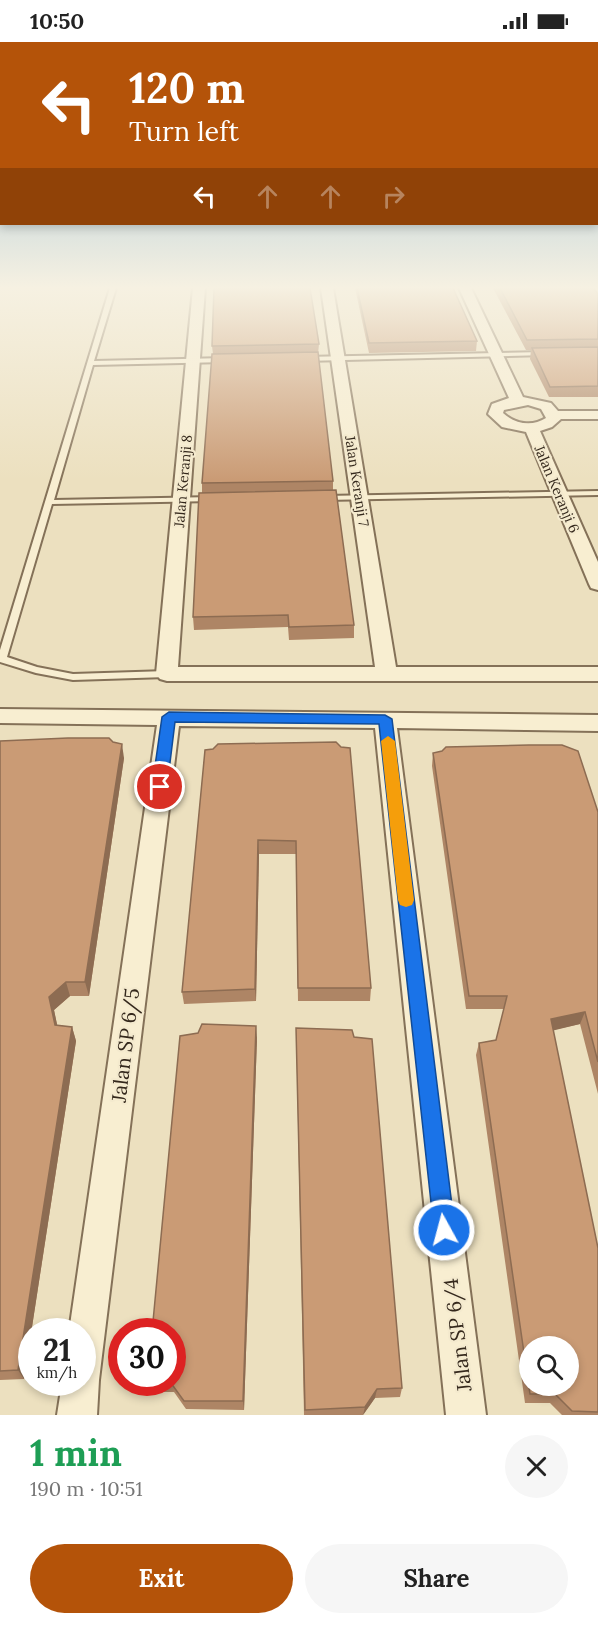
<!DOCTYPE html>
<meta charset="utf-8">
<style>
body{margin:0;font-family:Lora,serif;background:#f6f6f6;color:#222;height:100vh;display:flex;flex-direction:column;font-size:22px;white-space:nowrap}
*{box-sizing:border-box;margin:0}
p{font-size:20px;color:#767676}
.icon{flex:none;width:33px;height:33px;fill:none;stroke:currentColor;stroke-width:2;stroke-linecap:round;stroke-linejoin:round}
.map{position:relative;height:1373px;overflow:hidden}
.drawer{display:flex;flex-direction:column;background:#fff;flex:1}
.drawer>*{flex:none}
.hud{position:absolute;left:0px;top:0px;width:598px;height:183px;box-shadow:0 3px 9px #0003;background:#b45309;color:#fff;overflow:hidden}
.controls{position:absolute;left:519px;top:1294px;display:grid;gap:12px}
.controls a{display:grid;place-items:center;width:60px;height:60px;border-radius:50%;background:#fff;box-shadow:0 3px 9px #0003;font-size:30px}
.speed{position:absolute;left:18px;top:1276px;display:flex;gap:12px;font-size:30px;font-weight:700;text-align:center}
.speed>*{display:grid;place-content:center;width:78px;height:78px;border-radius:50%;background:#fff;box-shadow:0 3px 9px #0003;line-height:1}
.speed small{font-size:15px;font-weight:400}
.speed .limit{border:9px solid #d22;background:#fff;color:#111}
.pin{position:absolute;display:grid;place-items:center;width:51px;height:51px;color:#fff;margin:-26px;border:3px solid #fff;border-radius:50%;box-shadow:0 2px 6px #0007}
.me{position:absolute;width:66px;margin:-33px;rotate:353deg;stroke-linejoin:round;filter:drop-shadow(0 0 4px #0008)}
.turn{display:flex;align-items:center;gap:21px;height:126px;padding:0 30px;font-size:27px}
.turn .icon{width:78px;height:78px;stroke-width:2.5}
.turn b{display:block;font-size:42px;line-height:51px}
.lanes{display:flex;align-items:center;height:57px;padding:0 30px;background:#0003;justify-content:center;gap:30px;direction:ltr}
.lanes .off{opacity:.35}
.round{display:grid;place-items:center;flex:none;width:63px;height:63px;border-radius:32px;background:#f6f6f6}
.summary{display:flex;align-items:center;justify-content:space-between;height:102px;padding:0 30px}
h1{font-size:36px;font-weight:800;line-height:45px;color:#1e9e55}
.action{display:flex;gap:12px;margin-top:auto;padding:12px 30px}
.action a{flex:1;height:69px;border-radius:36px;background:#b45309;color:#fff;font-size:24px;font-weight:800;line-height:69px;text-align:center}
.action a+a{background:#f6f6f6;color:#222}
.status{display:flex;justify-content:space-between;align-items:center;height:42px;padding:0 30px;background:#fff;direction:ltr}
.status svg{height:16px;fill:currentColor}
.map>svg:first-child{display:block}
.lines{fill:none;stroke-linecap:round;stroke-linejoin:round}
.lane-casing{stroke:#847158;stroke-width:4}
.street-casing{stroke:#847158;stroke-width:4}
.lane{fill:#f8eed1;fill-rule:evenodd}
.street{fill:#f8eed1;fill-rule:evenodd}
.wall{fill:#ae8565}
.shaded-wall{fill:#8d6c52}
.building{fill:#ca9b75;stroke:#8d6c52;stroke-width:1.5;fill-rule:evenodd}
.route{fill:#1a73e8;stroke:#114b97;stroke-width:1.5}
.slow{fill:#f59e0b}
.labels{text-anchor:middle;dominant-baseline:central;stroke-width:4.5;stroke-linejoin:round;paint-order:stroke}
.far-street-label{font-size:14px;fill:#34281c;stroke:#f4eace}
.near-street-label{font-size:20px;fill:#34281c;stroke:#f4eace}
</style>
<div class="status"><b>10:50</b><svg viewBox="0 0 49 12"><path d="M0 12V9h3v3zM5 12V6h3v6zM10 12V3h3v9zM15 12V0h3v12zM26 1h20v11H26zM47 4h2v5h-2z"/></svg></div>
<div class="map">
<svg width="598" height="1373" viewBox="0 0 598 1373">
<rect width="100%" height="100%" fill="#ece0bf"/>
<g class="lines">
<g class="lane-casing">
<g id="lane">
<polygon points="110,246 116,246 94,319 226,316 229,318 226,320 93,323 54,458 214,455 218,457 214,459 52,462 7,615 37,625 73,632 167,629 172,632 167,635 73,638 36,631 0,620 0,608"/>
<polygon points="544,310 546,311 546,313 304,319 301,317 304,315"/>
<polygon points="598,449 598,453 325,458 321,456 325,454"/>
</g>
</g>
<g class="street-casing">
<g id="street">
<polygon points="193,246 205,246 178,625 375,625 321,246 333,246 396,625 598,625 598,639 167,639 160,637 156,632"/>
<path d="M459 246H471L523 355 551 361 558 369H598V377H561L552 385 540 389 598 520V548L591 546 589 542 526 390 502 385 488 372 492 362 509 356ZM528 363 541 367 546 376C532 385 515 382 503 371L504 368Z"/>
<polygon points="0,667 598,673 598,689 397,686 486,1373 446,1373 375,686 179,684 99,1338 97,1373 57,1373 62,1341 82,1341 82,1290 69,1290 157,683 0,681"/>
</g>
</g>
<use href="#lane" class="lane"/>
<use href="#street" class="street"/>
</g>
<g class="wall">
<polygon points="355,246 453,246 477,299 476,309 369,311"/>
<polygon points="493,246 593,246 598,252 598,355 549,355 530,317 531,308 526,308"/>
<polygon points="319,302 318,312 333,439 333,448 354,583 354,596 289,598 288,585 194,588 193,575 202,451 202,441 213,312 212,304"/>
<polygon points="0,699 124,716 89,954 70,954 54,968 57,983 72,985 76,999 24,1337 0,1338"/>
<polygon points="336,700 371,946 370,959 298,959 296,812 259,812 256,959 184,962 182,950 205,708"/>
<polygon points="433,711 598,770 598,1052 580,982 553,988 598,1206 598,1373 562,1373 550,1361 525,1361 476,1013 479,1001 496,998 504,967 466,967 432,724"/>
<polygon points="296,986 402,1346 400,1355 375,1356 363,1373 304,1373"/>
<polygon points="257,996 244,1368 186,1367 174,1350 150,1350 147,1341"/>
</g>
<g class="shaded-wall">
<polygon points="122,702 124,716 89,954 85,940"/>
<polygon points="258,798 259,812 256,959 255,947"/>
<polygon points="66,940 70,954 54,968 60,996 55,983 49,955"/>
<polygon points="585,970 580,982 547,990 551,977"/>
<polygon points="256,984 257,996 244,1368 243,1359"/>
<polygon points="72,985 76,999 24,1337 18,1328"/>
<polygon points="377,1347 375,1356 363,1373 365,1365"/>
</g>
<g class="building">
<polygon points="214,246 310,246 319,302 212,304"/>
<polygon points="357,246 453,246 477,299 369,301"/>
<polygon points="500,246 593,246 598,252 598,297 527,298"/>
<polygon points="598,305 598,344 550,345 532,306"/>
<polygon points="318,310 333,439 202,441 212,312"/>
<polygon points="336,448 354,583 289,585 288,573 193,575 199,451"/>
<polygon points="68,696 109,696 113,700 122,702 85,940 66,940 49,955 55,983 72,985 18,1328 0,1329 0,699"/>
<polygon points="336,700 341,705 350,706 371,946 298,946 296,799 258,798 255,947 182,950 205,708 213,707 218,702"/>
<path d="M529 703H562L578 709 598 770V1020L585 970 551 977 598 1206V1370L572 1369 555 1352H530L479 1001 496 998 507 954H469L433 711 442 709 446 705ZM530 1305H568V1344H530Z"/>
<polygon points="202,982 256,984 243,1359 184,1359 171,1341 147,1341 172,1341 172,1290 152,1290 180,994 198,991"/>
<polygon points="296,986 352,988 354,995 372,997 402,1346 377,1347 365,1365 305,1368"/>
</g>
<linearGradient id="sky" x2="0" y2="1"><stop stop-color="#8cb8d4"/><stop offset="0.56" stop-color="#f6f1e2"/><stop offset="1" stop-color="#f6f1e2" stop-opacity="0"/></linearGradient>
<rect width="598" height="438" fill="url(#sky)"/>
<polygon class="route" points="169,670 385,673 392,677 455,1188 452,1195 444,1198 437,1195 434,1188 379,682 175,680 167,745 160,750 152,745 162,675"/>
<polygon class="slow" points="388,694 395,699 414,858 412,863 406,865 400,863 398,858 381,699"/>
<g class="labels">
<g class="far-street-label">
<text transform="translate(183 439) rotate(-85)">Jalan Keranji 8</text>
<text transform="translate(357 439) rotate(81)">Jalan Keranji 7</text>
<text transform="translate(557 447) rotate(67)">Jalan Keranji 6</text>
</g>
<g class="near-street-label">
<text transform="translate(125 1003) rotate(-83)">Jalan SP 6/5</text>
<text transform="translate(457 1293) rotate(-97)">Jalan SP 6/4</text>
</g>
</g>
</svg>
<div class="controls">
<a><svg class="icon" aria-label="search" viewBox="0 0 24 24"><circle cx="10" cy="10" r="6"/><path d="M15 15l6 6"/></svg></a>
</div>
<div class="speed"><div>21<small>km/h</small></div><div class="limit">30</div></div>
<div class="pin" style="left:160px;top:745px;background:#d93025"><svg class="icon" aria-label="arrive" viewBox="0 0 24 24"><path d="M6 21V4h12l-3 4 3 4H6"/></svg></div>
<svg class="me" style="left:444px;top:1188px" viewBox="-20 -20 40 40"><circle r="17" fill="#1a73e8" stroke="#fff" stroke-width="3"/><path d="M0-11L8 9 0 5-8 9z" fill="#fff"/></svg>
<div class="hud">
<div class="turn"><svg class="icon" aria-label="left" viewBox="0 0 24 24"><path d="M17 20v-9H6M10 6l-5 5 5 5"/></svg><div><b>120 m</b>Turn left</div></div>
<div class="lanes"><svg class="icon" aria-label="left" viewBox="0 0 24 24"><path d="M17 20v-9H6M10 6l-5 5 5 5"/></svg><svg class="icon off" aria-label="ahead" viewBox="0 0 24 24"><path d="M12 20V5M6 11l6-6 6 6"/></svg><svg class="icon off" aria-label="ahead" viewBox="0 0 24 24"><path d="M12 20V5M6 11l6-6 6 6"/></svg><svg class="icon off" aria-label="right" viewBox="0 0 24 24"><path d="M7 20v-9h11M14 6l5 5-5 5"/></svg></div>
</div>
</div>
<section class="drawer">
<div class="summary"><div><h1>1 min</h1><p>190 m · 10:51</p></div><a class="round"><svg class="icon" aria-label="close" viewBox="0 0 24 24"><path d="M6 6l12 12M18 6L6 18"/></svg></a></div>
<div class="action"><a>Exit</a><a>Share</a></div>
</section>
